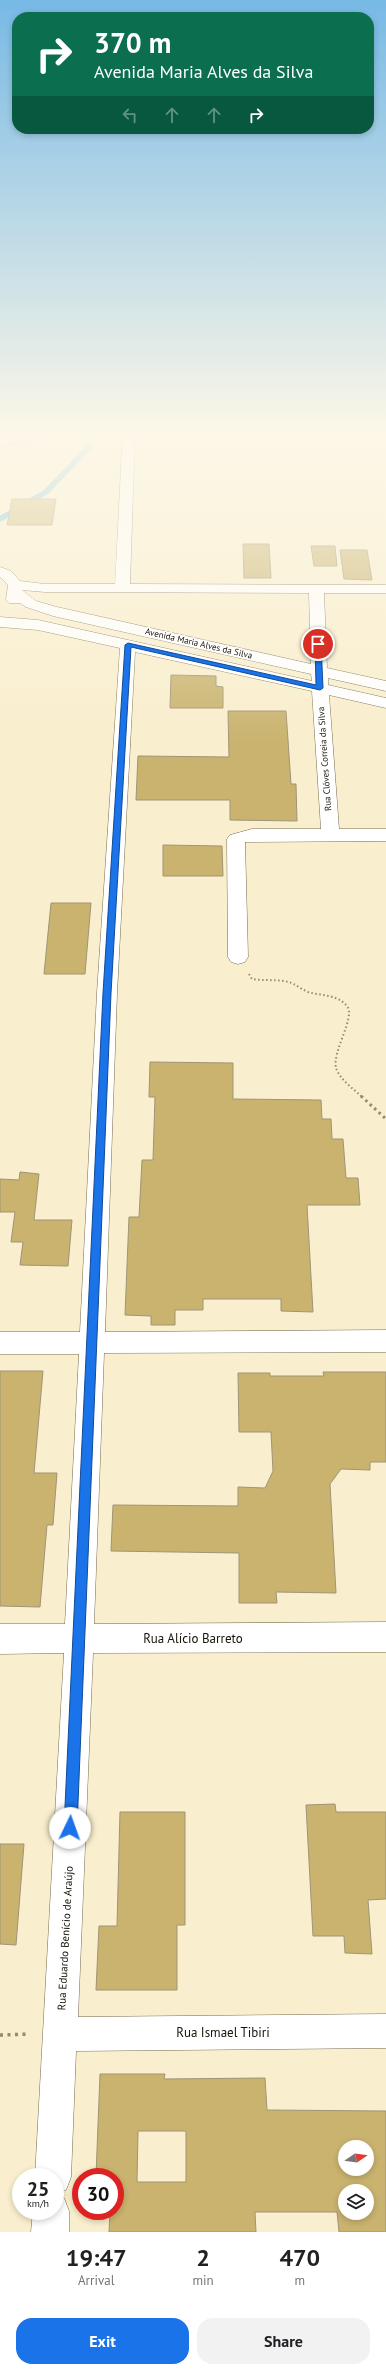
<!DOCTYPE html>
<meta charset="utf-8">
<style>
body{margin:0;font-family:"PT Sans",sans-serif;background:#f2f2f2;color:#202124;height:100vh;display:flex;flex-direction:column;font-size:15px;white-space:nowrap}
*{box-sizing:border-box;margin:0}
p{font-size:13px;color:#757577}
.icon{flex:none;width:22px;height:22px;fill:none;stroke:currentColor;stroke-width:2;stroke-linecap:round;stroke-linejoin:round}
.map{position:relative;height:2232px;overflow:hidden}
.sheet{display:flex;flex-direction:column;background:#fff;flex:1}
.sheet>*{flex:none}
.top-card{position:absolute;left:12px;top:12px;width:362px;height:122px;border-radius:16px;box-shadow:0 2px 6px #0003;background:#0b6e4f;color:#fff;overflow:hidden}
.needle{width:26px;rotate:77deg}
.buttons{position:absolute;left:338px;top:2140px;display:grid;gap:8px}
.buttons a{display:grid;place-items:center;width:36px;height:36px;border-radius:50%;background:#fff;box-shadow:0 2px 6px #0003;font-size:20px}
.speed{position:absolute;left:12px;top:2168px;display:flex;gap:8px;font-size:20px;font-weight:700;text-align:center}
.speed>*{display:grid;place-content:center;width:52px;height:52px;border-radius:50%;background:#fff;box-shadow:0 2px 6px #0003;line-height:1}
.speed small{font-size:10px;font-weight:400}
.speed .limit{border:6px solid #d22;background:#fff;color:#111}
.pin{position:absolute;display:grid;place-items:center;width:34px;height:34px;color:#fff;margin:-17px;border:2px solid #fff;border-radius:50%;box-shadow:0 1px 4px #0007}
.me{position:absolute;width:44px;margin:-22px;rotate:3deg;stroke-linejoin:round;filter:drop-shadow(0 0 3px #0008)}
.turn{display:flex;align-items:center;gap:14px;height:84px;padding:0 16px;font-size:18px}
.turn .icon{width:52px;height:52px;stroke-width:2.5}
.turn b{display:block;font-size:28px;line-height:34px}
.lanes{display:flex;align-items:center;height:38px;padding:0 16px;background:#0003;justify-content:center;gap:20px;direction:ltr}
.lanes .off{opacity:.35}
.eta{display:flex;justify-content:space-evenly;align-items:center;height:68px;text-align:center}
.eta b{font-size:24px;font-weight:800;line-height:28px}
.cta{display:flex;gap:8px;margin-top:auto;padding:8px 16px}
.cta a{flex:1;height:46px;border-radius:16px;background:#1a73e8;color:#fff;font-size:16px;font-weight:800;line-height:46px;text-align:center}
.cta a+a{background:#f2f2f2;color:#202124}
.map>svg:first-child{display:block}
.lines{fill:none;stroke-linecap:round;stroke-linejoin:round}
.stream{stroke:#6fc0e0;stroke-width:5.5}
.building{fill:#c9b36f;stroke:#9f9577;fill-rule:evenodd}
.minor-casing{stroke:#766c4f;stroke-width:1}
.path-far2{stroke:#928a73;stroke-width:2;stroke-dasharray:1.5 2.5;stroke-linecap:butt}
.path-far1{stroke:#928a73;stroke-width:3;stroke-dasharray:2.5 3.5;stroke-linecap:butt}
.path{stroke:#928a73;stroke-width:3.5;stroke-dasharray:3 4.5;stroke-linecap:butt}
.minor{fill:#fff;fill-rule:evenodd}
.route{fill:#1a73e8;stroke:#114b97}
.labels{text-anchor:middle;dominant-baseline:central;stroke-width:3;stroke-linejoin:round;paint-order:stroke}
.far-street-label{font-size:9px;fill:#161207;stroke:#fff}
.street-label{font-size:11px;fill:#161207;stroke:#fff}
.near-street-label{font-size:13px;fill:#161207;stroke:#fff}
</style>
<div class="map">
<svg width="386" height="2232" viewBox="0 0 386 2232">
<rect width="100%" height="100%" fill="#f9eecd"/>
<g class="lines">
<polyline class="stream" points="0,519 46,492 90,446"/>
</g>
<g class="building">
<polygon points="12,499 56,499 52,525 7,525"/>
<polygon points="243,544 269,544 271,578 244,578"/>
<polygon points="311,546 335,546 337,566 314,566"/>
<polygon points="340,550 367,550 372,580 344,579"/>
<polygon points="171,675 216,676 216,686 223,687 223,708 170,708"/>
<polygon points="228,711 286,711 291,784 296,784 297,821 230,820 230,800 136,800 138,756 229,757"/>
<polygon points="163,845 222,846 223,876 163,876"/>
<polygon points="51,903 91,903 85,974 44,974"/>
<polygon points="150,1062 233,1063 233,1099 321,1100 322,1119 331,1119 332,1139 343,1139 346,1178 358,1178 360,1205 307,1205 313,1312 281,1311 281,1299 203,1299 203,1310 175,1310 175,1325 151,1325 151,1316 125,1315 129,1217 139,1217 142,1160 153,1160 155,1097 149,1097"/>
<polygon points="20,1172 39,1174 34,1220 72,1220 68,1266 20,1265 23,1242 11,1242 15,1212 0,1212 0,1179 19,1180"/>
<polygon points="0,1371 43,1371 34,1473 57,1473 53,1525 47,1525 40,1607 0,1606"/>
<polygon points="323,1372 386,1372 386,1462 370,1462 370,1470 341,1469 330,1484 336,1593 276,1592 277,1603 239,1603 239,1553 111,1551 113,1505 238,1506 238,1487 265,1488 273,1471 271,1432 239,1432 238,1373 270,1373 270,1376 324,1376"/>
<polygon points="335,1804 336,1812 386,1812 386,1899 368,1900 372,1954 345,1953 344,1936 313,1936 306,1805"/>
<polygon points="120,1812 185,1812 185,1925 177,1925 177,1990 96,1990 99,1926 117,1926"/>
<polygon points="0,1844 24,1844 16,1945 0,1944"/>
<path d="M100 2074H165L164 2079 265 2078 267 2110 386 2111V2232H339L337 2212H255L256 2232H109L110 2211H115V2177L96 2176ZM138 2131H186V2182H137ZM345 2147H367V2169H345ZM345 2191H367V2213H345Z"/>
</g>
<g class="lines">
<g class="minor-casing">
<g id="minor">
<polygon points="43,431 74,431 68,435 0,445 0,437"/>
<path d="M123 431H135L130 584 386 585V593H324L327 668 386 681V691L328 678V685L386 698V708L329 695 339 829H386V841L245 842 248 957 245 962 238 964 231 962 228 957 227 839 230 835 252 829H321L312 691 135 652 117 993 105 1332 386 1330V1352L104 1353 94 1624 386 1622V1652L93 1653 78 2017 386 2014V2048L76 2051 71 2177 66 2190 55 2194 64 2198 69 2211V2232H31L33 2211H55V2177H35L64 1653 0 1654V1624H65L79 1354H0V1332H80L97 993 120 648 38 630 0 627V617L38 620 312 681 311 674 53 616 26 607 20 603H9L6 600 8 585 0 577V567L11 571 20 581 45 584H115ZM22 590 45 592 309 593 311 664 57 607 36 601Z"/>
</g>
</g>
<path class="path-far2" d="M249 974 252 979C264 981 277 979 289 982 295 984 301 989 308 992 321 996 337 994 347 1006 356 1017 332 1051 336 1068 340 1080 354 1089 362 1097"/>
<polyline class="path-far1" points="361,1096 386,1119"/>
<polyline class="path" points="0,2035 30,2034"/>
<use href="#minor" class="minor"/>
</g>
<linearGradient id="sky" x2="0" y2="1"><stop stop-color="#77b9e5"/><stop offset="0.58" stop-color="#fcf7e8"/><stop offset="1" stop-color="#fcf7e8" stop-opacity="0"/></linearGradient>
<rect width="386" height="743" fill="url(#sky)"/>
<polygon class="route" points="318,642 321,644 323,688 320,690 131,647 111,993 77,1828 75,1833 70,1835 66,1833 64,1828 103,993 125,645 128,643 316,685 315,644"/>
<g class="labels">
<g class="far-street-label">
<text transform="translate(199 643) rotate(13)">Avenida Maria Alves da Silva</text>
<text transform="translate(324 759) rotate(-94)">Rua Clóves Correia da Silva</text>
</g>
<g class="street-label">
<text transform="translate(65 1938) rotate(-87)">Rua Eduardo Benício de Araújo</text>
</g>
<g class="near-street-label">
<text x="193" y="1638">Rua Alício Barreto</text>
<text x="223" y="2032">Rua Ismael Tibiri</text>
</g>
</g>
</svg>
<div class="buttons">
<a><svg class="needle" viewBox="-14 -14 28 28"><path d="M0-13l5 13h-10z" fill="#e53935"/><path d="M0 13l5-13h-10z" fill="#757577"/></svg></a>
<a><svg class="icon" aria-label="layers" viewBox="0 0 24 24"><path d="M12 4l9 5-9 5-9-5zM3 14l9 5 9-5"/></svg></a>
</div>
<div class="speed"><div>25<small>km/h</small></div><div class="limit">30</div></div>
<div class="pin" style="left:318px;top:644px;background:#d93025"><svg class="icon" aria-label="arrive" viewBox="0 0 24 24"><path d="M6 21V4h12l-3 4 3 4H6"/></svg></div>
<svg class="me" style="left:70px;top:1828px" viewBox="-20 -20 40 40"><circle r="19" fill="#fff"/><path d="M0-13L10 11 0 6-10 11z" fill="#1a73e8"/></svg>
<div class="top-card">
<div class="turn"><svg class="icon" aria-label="right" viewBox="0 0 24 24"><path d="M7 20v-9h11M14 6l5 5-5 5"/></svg><div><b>370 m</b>Avenida Maria Alves da Silva</div></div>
<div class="lanes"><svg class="icon off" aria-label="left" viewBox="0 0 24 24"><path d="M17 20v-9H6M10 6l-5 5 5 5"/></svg><svg class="icon off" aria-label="ahead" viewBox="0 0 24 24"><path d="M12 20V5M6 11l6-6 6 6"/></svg><svg class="icon off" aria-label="ahead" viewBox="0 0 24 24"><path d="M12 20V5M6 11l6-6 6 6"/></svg><svg class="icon" aria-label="right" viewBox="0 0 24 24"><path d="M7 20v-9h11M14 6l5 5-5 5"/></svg></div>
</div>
</div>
<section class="sheet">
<div class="eta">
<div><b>19:47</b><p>Arrival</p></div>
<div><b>2</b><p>min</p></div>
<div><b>470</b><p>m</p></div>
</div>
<div class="cta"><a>Exit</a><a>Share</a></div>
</section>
